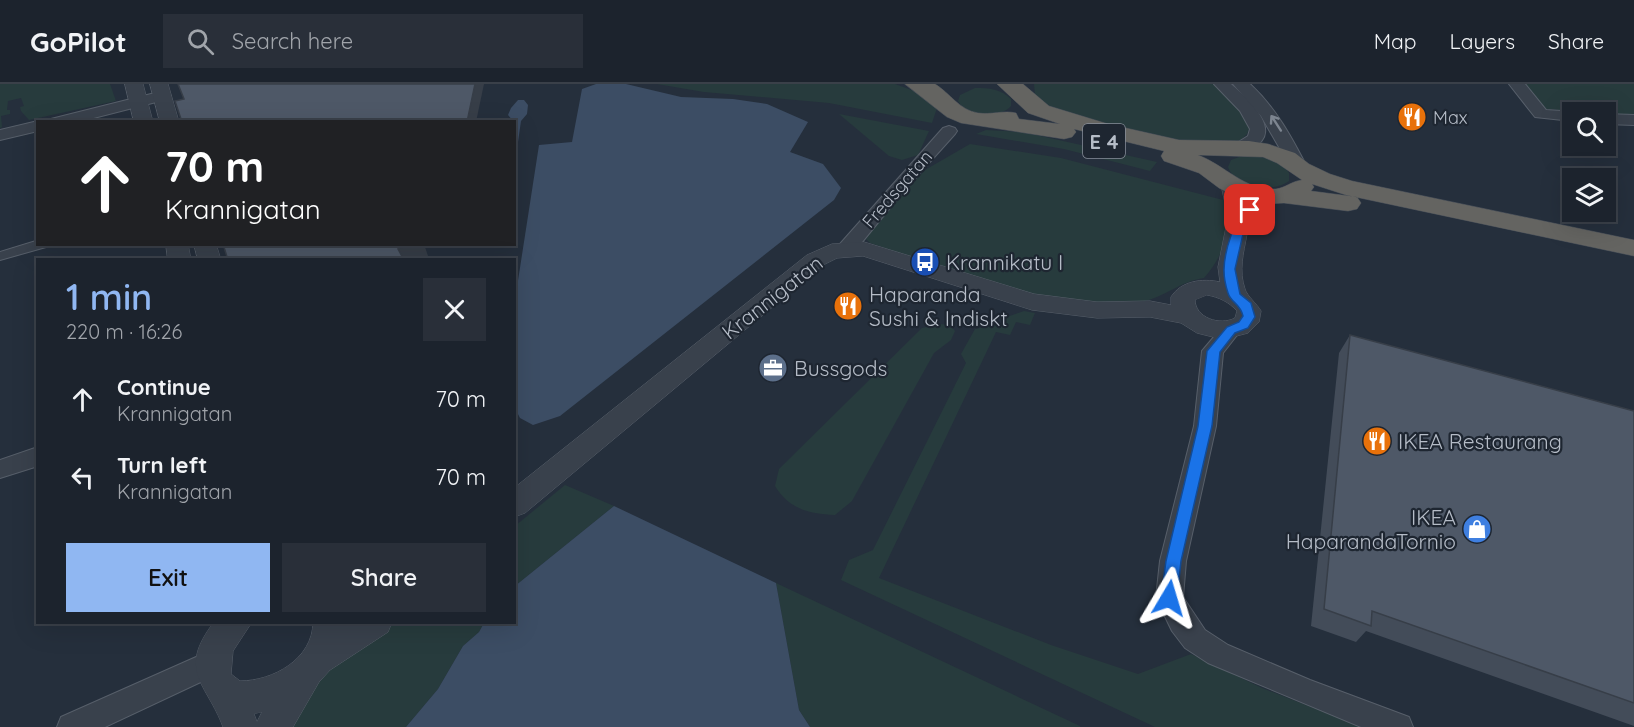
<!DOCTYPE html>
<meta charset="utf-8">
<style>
body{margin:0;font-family:Quicksand,sans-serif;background:#292f39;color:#f1f3f6;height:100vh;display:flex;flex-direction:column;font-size:22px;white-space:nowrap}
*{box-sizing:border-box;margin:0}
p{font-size:20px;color:#a0a4aa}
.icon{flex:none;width:33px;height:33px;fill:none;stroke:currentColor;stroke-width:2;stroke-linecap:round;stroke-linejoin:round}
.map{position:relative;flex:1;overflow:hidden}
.drawer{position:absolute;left:36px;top:174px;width:480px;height:366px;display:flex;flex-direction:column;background:#1c232d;border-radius:0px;box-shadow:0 6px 24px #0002,0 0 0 2px #3a4049}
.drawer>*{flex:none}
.banner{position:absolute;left:36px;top:36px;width:480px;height:126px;border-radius:0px;box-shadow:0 6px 24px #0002,0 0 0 2px #3a4049;background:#202124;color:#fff;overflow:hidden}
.buttons{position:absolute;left:1562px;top:18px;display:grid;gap:12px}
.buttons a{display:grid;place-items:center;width:54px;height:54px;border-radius:0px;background:#1c232d;box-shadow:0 6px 24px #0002,0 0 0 2px #3a4049;font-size:30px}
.pin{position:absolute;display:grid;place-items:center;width:51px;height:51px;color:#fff;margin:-26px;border-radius:12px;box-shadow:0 3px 9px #0006}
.me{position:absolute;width:66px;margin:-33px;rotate:7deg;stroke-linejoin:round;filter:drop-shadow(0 0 4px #0008)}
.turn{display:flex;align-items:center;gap:21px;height:126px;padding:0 30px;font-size:27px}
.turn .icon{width:78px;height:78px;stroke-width:2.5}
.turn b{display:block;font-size:42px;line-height:51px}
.round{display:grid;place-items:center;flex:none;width:63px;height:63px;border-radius:0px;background:#292f39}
.overview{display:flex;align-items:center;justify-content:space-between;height:102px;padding:0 30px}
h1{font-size:36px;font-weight:600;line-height:45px;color:#90b7f2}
.button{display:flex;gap:12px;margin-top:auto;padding:12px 30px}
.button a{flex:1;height:69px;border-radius:0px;background:#90b7f2;color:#111;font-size:24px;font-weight:600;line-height:69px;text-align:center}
.button a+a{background:#292f39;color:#f1f3f6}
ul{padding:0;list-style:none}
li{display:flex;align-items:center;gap:18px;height:78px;padding:0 30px}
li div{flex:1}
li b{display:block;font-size:22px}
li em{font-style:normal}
header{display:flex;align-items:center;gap:36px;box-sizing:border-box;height:84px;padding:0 30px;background:#1c232d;border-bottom:2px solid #3a4049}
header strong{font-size:28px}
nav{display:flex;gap:33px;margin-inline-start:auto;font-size:21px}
.search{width:420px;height:54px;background:#292f39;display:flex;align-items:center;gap:15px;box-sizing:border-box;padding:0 21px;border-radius:0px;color:#a0a4aa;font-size:22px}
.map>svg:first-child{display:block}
.green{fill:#273b3d}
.water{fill:#3c4d64}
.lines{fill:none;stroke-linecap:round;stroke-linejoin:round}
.pedestrian-casing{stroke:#575f6a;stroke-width:2}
.minor-casing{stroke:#575f6a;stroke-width:2}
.tertiary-casing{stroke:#575f6a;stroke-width:1}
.trunk-casing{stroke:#444c57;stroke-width:1}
.pedestrian{fill:#39414c;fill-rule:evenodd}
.minor{fill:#39414c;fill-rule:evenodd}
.tertiary{fill:#39414c;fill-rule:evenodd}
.trunk{fill:#646461;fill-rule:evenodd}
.wall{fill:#434c59}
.shaded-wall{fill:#373e48}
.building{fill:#4e5867;stroke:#373e48;stroke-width:1.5}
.oneway{stroke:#7d8590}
.route{fill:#1a73e8;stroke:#114b97;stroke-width:1.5}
.labels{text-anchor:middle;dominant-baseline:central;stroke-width:4.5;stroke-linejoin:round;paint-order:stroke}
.far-poi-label{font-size:18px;fill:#b5bcc7;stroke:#1e2631;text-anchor:start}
.far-street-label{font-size:18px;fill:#b5bcc7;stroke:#1e2631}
.shield{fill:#1e2631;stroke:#888f9a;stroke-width:1.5}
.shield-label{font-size:20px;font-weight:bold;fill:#b5bcc7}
.poi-label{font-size:21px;fill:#b5bcc7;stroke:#1e2631;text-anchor:start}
.street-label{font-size:21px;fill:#b5bcc7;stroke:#1e2631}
</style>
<header>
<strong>GoPilot</strong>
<div class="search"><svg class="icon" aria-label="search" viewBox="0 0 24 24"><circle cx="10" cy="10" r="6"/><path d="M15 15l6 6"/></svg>Search here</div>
<nav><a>Map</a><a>Layers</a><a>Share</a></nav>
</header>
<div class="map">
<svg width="1634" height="643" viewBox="0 0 1634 643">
<rect width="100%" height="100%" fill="#252f3c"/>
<g class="green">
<polygon points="0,0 110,0 116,17 29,36 21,27 20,23 24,22 21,14 8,17 7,26 10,26 10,30 1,32 2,43 0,44"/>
<polygon points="657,0 895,0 920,9 937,24 932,39 829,19 704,8"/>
<polygon points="1034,0 1214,0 1235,20 1250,43 1247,50 1240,57 1227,59 1179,57 1060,30 1035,11"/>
<polygon points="1524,0 1634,0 1634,32 1546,25 1540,22"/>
<path d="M975 4C989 4 1001 5 1011 15V22C998 36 967 33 958 17L960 11Z"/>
<polygon points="839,30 929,47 918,71 902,76 889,72"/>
<polygon points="986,46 1023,48 1157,78 1150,87 1064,65 976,50"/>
<path d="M970 60 1061 74 1227 117C1234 144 1222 174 1204 194 1181 197 1163 214 1141 218 1064 233 944 183 870 159L866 155 877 138 925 86Z"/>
<path d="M1242 72C1260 72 1279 73 1289 89V97C1272 110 1235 103 1228 83L1231 76Z"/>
<polygon points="1024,227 1035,229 1030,241 1016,238 1010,251 996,248 879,494 1051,561 1138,590 1191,570 1262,604 1362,643 1155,643 841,496 849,476 873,466 966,279 961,270 975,245 1001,239 1007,233"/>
<path d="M940 240 950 241 955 247 951 256 934 269 852 417 835 431C809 430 789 425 775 402L779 385 922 244Z"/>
<polygon points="565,401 614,422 515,502 515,442"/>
<polygon points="776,499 1080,642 1080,643 810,643 799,626"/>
<polygon points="395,539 484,539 479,548 463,562 438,605 406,643 290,643 312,597"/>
</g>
<g class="water">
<polygon points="596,0 626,0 681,13 733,15 767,20 808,38 790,68 823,80 841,104 834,116 560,332 533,341 520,334 515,324 515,216 539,61 572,58 582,5"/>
<polygon points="518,16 524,16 528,21 527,30 521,37 515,79 514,38 508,31 511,24"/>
<polygon points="614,422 776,499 799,626 810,643 406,643 438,605 463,562 479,548 484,539 514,538 515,502"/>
</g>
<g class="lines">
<g class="pedestrian-casing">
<polygon id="pedestrian" points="36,157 38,160 48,160 46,163 0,176 0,168"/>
</g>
<g class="minor-casing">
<g id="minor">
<path d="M1214 0H1231C1246 13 1284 46 1254 63 1246 67 1239 69 1231 68L1229 64 1248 52 1250 45 1240 27Z"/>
<path d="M1233 0H1250C1276 24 1292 54 1308 85L1306 89H1294L1261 32Z"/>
<polygon points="1509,0 1525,0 1546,26 1577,28 1572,28 1572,37 1535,33"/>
<polygon points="163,7 168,9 171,12 168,15 78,38 49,38 51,35"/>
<polygon points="1605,30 1634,31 1634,41 1605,40"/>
<polygon points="38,37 38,47 0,56 0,46"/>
<polygon points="949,42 955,44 957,47 955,50 902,109 854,168 840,168 838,164 840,160 943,44"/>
<polygon points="1231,239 1238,241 1241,246 1223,269 1216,342 1186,477 1183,513 1205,546 1228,561 1310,596 1409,633 1413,643 1361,643 1208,579 1185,564 1172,547 1156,514 1160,477 1194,342 1202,267 1224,241"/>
<polygon points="38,363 38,382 0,394 0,376"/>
<polygon points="212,566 222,570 226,579 222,588 105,643 57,643 61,633"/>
</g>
</g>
<g class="tertiary-casing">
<g id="tertiary">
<polygon points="125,0 143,0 153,38 134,38"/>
<polygon points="150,0 168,0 179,38 160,38"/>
<path d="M1231 95 1238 97C1265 135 1232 168 1245 205 1247 212 1257 220 1261 227L1259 238 1248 249 1229 254H1217L1197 249 1181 239 1150 233 1097 234 1032 226 863 172 837 174 823 181 525 429 514 433V404L807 171 832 160 864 158 1034 210 1097 218 1150 217 1171 221V213C1181 197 1202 194 1220 198L1218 183 1228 133 1221 101 1224 97ZM1207 211C1219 213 1229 218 1237 227L1235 234C1220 242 1195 234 1195 216Z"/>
<polygon points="166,160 188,160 191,176 168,176"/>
<polygon points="194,160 216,160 221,176 198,176"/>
<path d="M214 538H252L233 567 231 590 240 597C273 597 313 575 313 538H392L388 548 330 586 319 598 293 643H223C207 599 176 588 214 538ZM262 628 257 638 254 630Z"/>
</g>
</g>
<g class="trunk-casing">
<path id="trunk" d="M905 0H935C950 9 959 26 978 29 991 31 1004 26 1016 29L1019 35 1060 40 1028 29 997 0H1023L1049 22 1108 40 1179 56 1249 57 1268 60 1295 69 1309 80 1330 90 1352 97 1634 156V172L1346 111 1312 100 1314 103 1311 107 1357 113 1361 119 1357 125 1348 127 1284 119 1266 120 1238 114 1219 104 1199 89 1164 77 1161 72 1164 67 1074 45 1076 48 1072 53 1064 55 961 39 947 33ZM1198 71 1263 73 1277 79 1302 96C1292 97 1285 104 1276 105 1245 107 1225 81 1198 71Z"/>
</g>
<use href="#pedestrian" class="pedestrian"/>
<use href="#minor" class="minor"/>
<use href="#tertiary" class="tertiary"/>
<use href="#trunk" class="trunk"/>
</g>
<polygon class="wall" points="1350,251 1634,327 1634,642 1366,547 1356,558 1311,542 1339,269"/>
<g class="shaded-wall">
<polygon points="475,0 484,0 476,38 467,38"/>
<polygon points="411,160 424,160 429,175 427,176 403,176 398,165"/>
</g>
<g class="building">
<polygon points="178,0 475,0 467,38 182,38 175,17 184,15"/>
<polygon points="223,160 411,160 398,165 404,176 228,176"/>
<polygon points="1350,251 1634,327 1634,619 1372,527 1371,542 1324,525"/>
</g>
<defs><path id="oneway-shaft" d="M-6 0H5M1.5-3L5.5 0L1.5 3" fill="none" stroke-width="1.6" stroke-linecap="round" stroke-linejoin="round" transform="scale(1.5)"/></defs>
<use class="oneway" href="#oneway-shaft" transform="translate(1276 39) rotate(-123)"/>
<path class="route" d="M1250 123 1255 126 1246 137 1235 185 1240 210 1251 219 1255 233 1248 244 1235 249 1220 268 1212 342 1181 477 1177 514 1175 519 1169 521 1163 519 1161 514 1166 477 1198 342 1207 267 1227 243 1239 238 1243 232C1240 219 1231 219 1228 209 1226 203 1224 193 1224 186 1224 170 1235 128 1250 123Z"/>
<defs>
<g id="restaurant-disc" transform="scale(1.5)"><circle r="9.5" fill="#e8710a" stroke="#1e2631"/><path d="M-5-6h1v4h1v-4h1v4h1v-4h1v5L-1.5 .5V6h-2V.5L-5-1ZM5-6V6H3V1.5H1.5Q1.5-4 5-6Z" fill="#fff"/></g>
<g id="bus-disc" transform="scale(1.5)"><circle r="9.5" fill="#1a4fb4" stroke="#1e2631"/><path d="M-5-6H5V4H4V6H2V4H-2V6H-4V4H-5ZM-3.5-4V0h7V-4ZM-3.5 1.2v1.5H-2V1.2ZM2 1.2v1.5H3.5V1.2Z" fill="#fff"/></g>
<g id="office-disc" transform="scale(1.5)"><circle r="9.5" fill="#5c6f8a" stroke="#1e2631"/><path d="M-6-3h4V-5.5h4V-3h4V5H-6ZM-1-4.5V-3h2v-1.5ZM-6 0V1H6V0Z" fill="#fff"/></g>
<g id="shop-disc" transform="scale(1.5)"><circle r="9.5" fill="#3f7fe0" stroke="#1e2631"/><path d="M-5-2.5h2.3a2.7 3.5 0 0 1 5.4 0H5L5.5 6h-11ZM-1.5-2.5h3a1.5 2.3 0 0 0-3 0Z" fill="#fff"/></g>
</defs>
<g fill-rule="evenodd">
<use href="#restaurant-disc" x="1412" y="33"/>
<use href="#bus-disc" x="925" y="178"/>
<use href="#restaurant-disc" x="848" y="222"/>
<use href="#office-disc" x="773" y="284"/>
<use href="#restaurant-disc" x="1377" y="357"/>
<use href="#shop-disc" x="1477" y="445"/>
</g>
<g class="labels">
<g class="far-poi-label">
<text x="1433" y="33">Max</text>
</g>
<g class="far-street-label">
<text transform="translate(897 105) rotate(-49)">Fredsgatan</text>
</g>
<rect class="shield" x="1083" y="40" width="42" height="34" rx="4.5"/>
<g class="shield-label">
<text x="1104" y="57">E 4</text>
</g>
<g class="poi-label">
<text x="946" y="178">Krannikatu I</text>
<text x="869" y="210">Haparanda<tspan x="869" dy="24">Sushi &amp; Indiskt</tspan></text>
<text x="794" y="284">Bussgods</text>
<text x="1398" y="357">IKEA Restaurang</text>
<text x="1456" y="433" text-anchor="end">IKEA<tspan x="1456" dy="24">HaparandaTornio</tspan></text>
</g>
<g class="street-label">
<text transform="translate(772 213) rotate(-38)">Krannigatan</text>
</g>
</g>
</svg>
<div class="buttons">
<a><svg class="icon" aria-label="search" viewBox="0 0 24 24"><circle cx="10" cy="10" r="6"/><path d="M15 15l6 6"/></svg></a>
<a><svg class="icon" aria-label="layers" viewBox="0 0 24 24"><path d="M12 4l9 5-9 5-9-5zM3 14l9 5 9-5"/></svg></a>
</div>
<div class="pin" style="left:1250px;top:126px;background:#d93025"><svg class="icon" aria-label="arrive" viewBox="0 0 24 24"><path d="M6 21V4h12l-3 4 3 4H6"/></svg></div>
<svg class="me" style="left:1169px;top:514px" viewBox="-20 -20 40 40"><path d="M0-17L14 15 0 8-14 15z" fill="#1a73e8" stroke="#fff" stroke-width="4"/></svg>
<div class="banner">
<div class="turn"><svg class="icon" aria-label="ahead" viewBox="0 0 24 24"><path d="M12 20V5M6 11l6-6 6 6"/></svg><div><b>70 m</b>Krannigatan</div></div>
</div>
<section class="drawer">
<div class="overview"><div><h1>1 min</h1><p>220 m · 16:26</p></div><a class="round"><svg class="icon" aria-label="close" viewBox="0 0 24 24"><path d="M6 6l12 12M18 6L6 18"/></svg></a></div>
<ul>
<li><svg class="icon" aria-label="ahead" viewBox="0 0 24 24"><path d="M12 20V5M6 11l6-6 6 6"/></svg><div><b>Continue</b><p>Krannigatan</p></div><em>70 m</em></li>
<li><svg class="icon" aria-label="left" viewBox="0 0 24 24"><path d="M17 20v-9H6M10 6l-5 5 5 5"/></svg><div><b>Turn left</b><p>Krannigatan</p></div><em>70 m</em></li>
</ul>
<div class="button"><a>Exit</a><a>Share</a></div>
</section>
</div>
